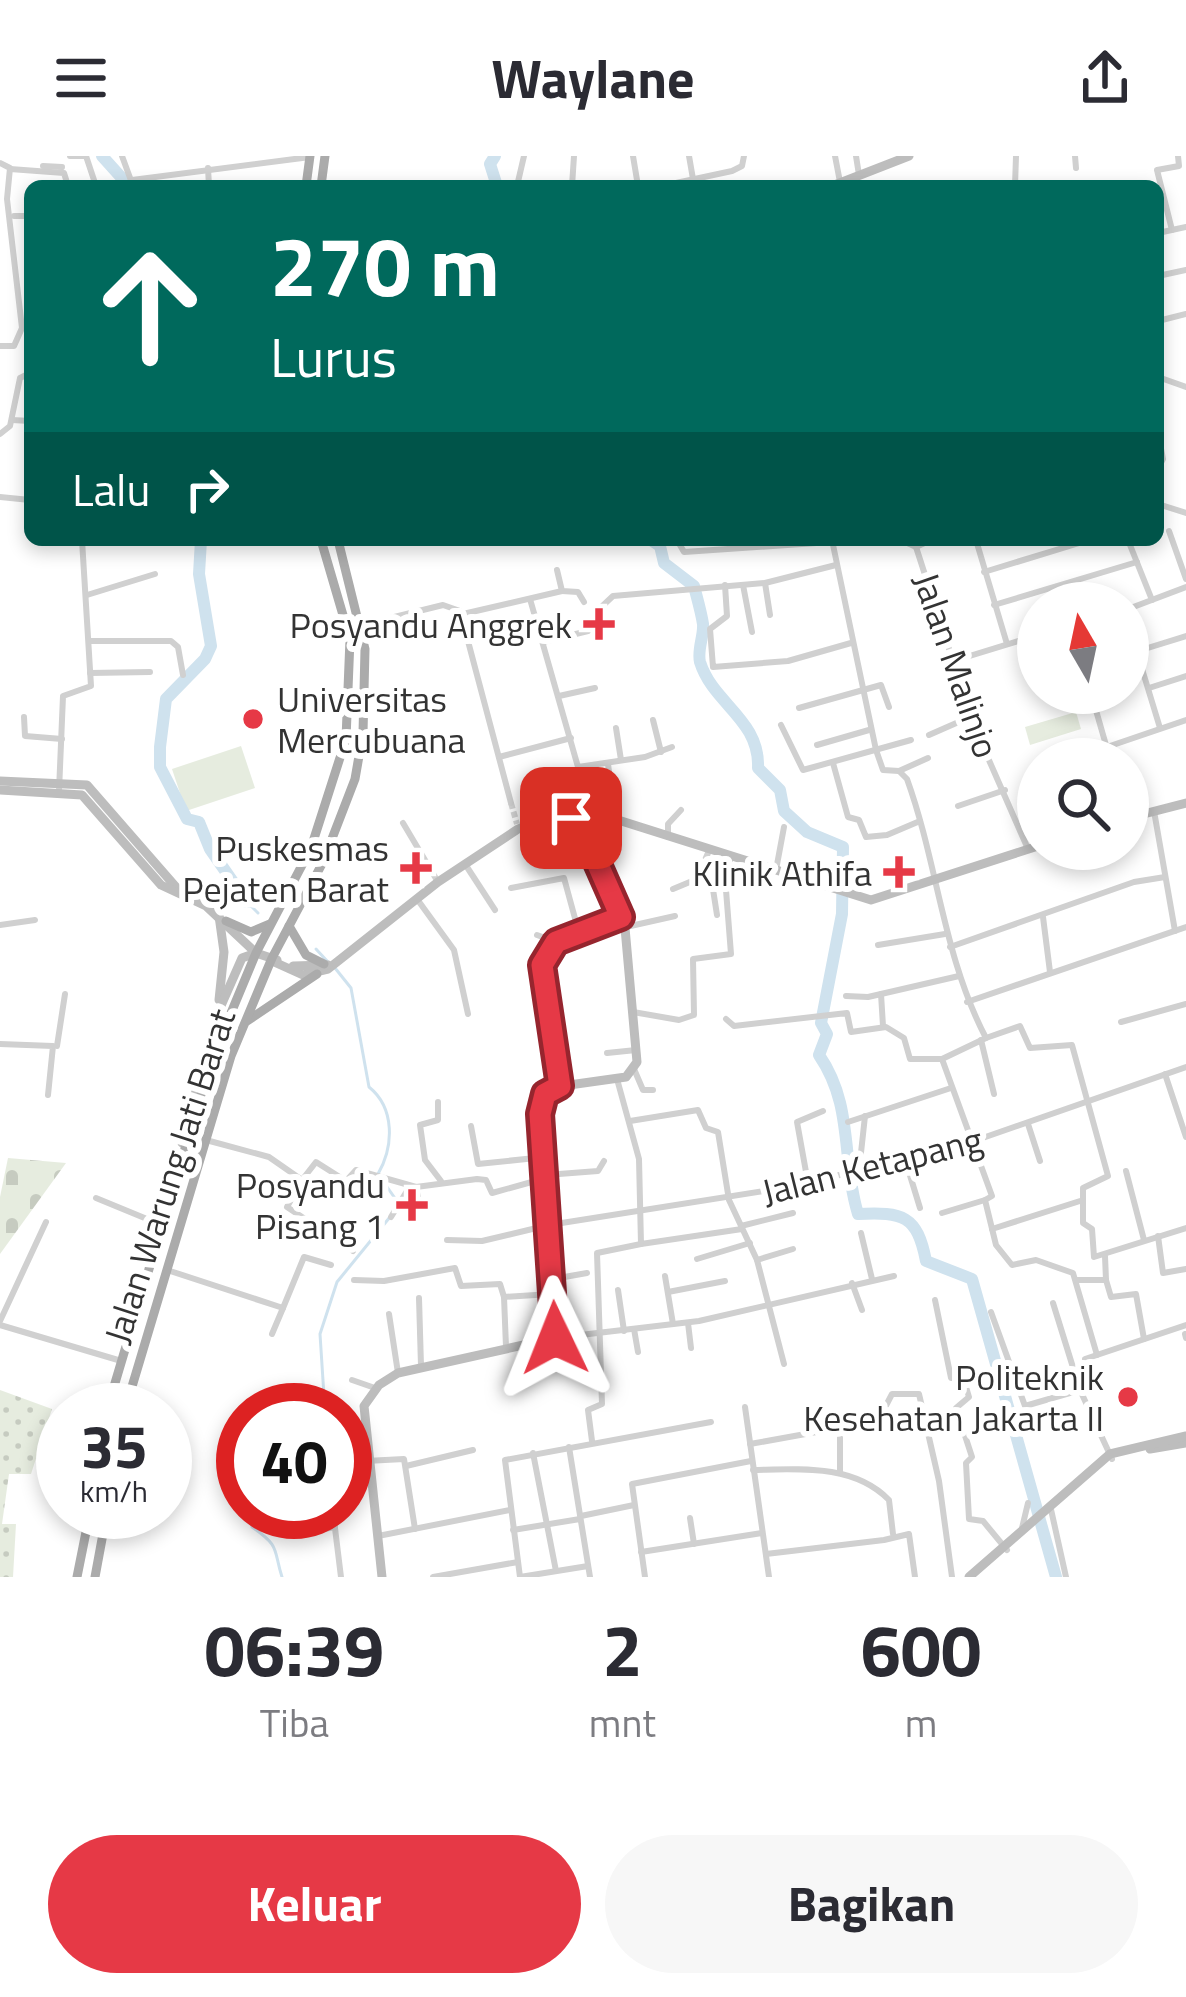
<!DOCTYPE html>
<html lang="id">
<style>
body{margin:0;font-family:"Titillium Web",sans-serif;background:#f7f7f7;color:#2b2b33;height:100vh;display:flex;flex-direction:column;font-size:45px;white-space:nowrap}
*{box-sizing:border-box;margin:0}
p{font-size:39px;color:#7c7c81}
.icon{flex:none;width:66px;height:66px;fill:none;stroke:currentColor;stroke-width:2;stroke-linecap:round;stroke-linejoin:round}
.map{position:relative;height:1421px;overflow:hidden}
.drawer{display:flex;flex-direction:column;background:#fff;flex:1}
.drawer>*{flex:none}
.top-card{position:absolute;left:24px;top:24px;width:1140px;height:366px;border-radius:18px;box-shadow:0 6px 18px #0003;background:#00695c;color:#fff;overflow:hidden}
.needle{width:78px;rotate:351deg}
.buttons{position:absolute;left:1017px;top:426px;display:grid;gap:24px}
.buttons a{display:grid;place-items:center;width:132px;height:132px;border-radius:50%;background:#fff;box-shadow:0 6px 18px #0003;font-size:60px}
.speed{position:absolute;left:36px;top:1227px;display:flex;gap:24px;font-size:60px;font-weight:700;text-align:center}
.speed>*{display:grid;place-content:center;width:156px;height:156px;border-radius:50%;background:#fff;box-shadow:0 6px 18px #0003;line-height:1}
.speed small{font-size:30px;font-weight:400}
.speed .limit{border:18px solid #d22;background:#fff;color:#111}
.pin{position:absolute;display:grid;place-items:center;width:102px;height:102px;color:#fff;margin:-51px;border-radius:24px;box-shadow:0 6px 18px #0006}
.me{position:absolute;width:132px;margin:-66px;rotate:358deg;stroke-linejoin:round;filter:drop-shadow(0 0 9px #0008)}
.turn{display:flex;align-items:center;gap:42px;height:252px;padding:0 48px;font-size:54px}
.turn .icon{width:156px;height:156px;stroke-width:2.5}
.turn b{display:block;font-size:84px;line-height:102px}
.then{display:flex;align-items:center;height:114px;padding:0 48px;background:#0003;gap:24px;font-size:45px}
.eta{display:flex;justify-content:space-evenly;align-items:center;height:204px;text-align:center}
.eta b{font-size:72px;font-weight:700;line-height:84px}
.primary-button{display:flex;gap:24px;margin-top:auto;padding:24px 48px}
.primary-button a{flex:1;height:138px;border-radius:72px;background:#e63946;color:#fff;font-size:48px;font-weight:700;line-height:138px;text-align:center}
.primary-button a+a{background:#f7f7f7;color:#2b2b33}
header{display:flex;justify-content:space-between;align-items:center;height:156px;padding:0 48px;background:#fff;font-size:54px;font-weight:700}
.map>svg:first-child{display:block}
.grass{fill:url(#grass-dots)}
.cemetery{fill:url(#cemetery-stones)}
.green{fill:#e6ecdf}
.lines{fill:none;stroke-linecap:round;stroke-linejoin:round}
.stream{stroke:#cfe2ee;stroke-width:3}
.river{stroke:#cfe2ee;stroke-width:12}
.street-tunnel{stroke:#d6d6d6;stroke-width:6;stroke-dasharray:6 3;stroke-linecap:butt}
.street{stroke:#d0d0d0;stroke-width:6}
.secondary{stroke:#bdbdbd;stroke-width:9}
.primary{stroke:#ababab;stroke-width:9}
.route-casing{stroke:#96252e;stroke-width:30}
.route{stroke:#e63946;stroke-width:21}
.poi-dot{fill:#e63946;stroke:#fff;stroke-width:4.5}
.labels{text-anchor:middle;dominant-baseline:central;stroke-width:12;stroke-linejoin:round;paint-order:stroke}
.poi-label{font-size:36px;fill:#333;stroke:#fff;text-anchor:end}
.street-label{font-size:36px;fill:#333;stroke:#fff}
</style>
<header><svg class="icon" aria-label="menu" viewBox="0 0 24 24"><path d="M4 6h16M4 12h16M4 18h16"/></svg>Waylane<svg class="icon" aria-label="share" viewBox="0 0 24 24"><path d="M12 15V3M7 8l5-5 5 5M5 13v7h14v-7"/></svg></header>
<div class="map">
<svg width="1186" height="1421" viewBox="0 0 1186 1421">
<defs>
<pattern id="grass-dots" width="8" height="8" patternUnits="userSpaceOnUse" patternTransform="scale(3)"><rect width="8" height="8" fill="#e6ecdf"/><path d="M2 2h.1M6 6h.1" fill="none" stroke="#c6cbc0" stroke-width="1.8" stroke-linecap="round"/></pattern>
<pattern id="cemetery-stones" width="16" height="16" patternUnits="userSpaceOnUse" patternTransform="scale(3)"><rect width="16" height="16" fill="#e6ecdf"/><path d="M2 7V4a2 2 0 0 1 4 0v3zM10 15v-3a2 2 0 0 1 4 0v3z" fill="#c6cbc0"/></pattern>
</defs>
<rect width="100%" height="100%" fill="#fff"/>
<polygon class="grass" points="0,1234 52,1253 31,1318 9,1318 2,1368 16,1368 13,1421 0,1421"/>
<polygon class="cemetery" points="8,1002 66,1007 0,1098 0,1041"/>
<g class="green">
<polygon points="1076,556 1081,573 1030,589 1025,571"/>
<polygon points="241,590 255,632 186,655 172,613"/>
</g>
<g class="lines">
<g class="stream">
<polyline points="247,746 258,757"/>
<polyline points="316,793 328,806"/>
<path d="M335 812 351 832 369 931C395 952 394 990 378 1018L399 1048"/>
<polyline points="296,1254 324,1240 320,1178 337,1126 390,1061"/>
<path d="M251 1356 252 1371C281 1391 273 1393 282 1421"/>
</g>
<g class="river">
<polyline points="102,0 129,30"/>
<polyline points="495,0 490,8 497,30"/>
<polyline points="201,384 199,418 211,490 205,503 166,543 160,591 160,611 187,663 199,666 210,693 247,746"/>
<path d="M651 384 660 390 664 407 694 430C697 442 701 455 703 468 704 480 697 494 700 506 713 548 760 563 758 612L780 634 784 655 807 676 843 691 842 758 821 867 827 878 819 899C854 950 841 1002 858 1058 903 1056 917 1059 926 1105L972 1123 1056 1421"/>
</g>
<polyline class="street-tunnel" points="511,647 517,668"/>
<g class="street">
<polyline points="70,0 85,0"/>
<polyline points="86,0 96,30"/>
<polyline points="122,0 133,30"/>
<polyline points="633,0 638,30"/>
<polyline points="689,0 693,23"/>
<polyline points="835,0 840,26"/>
<polyline points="856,0 859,19"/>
<polyline points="1075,0 1076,12"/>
<polyline points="0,7 10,12 7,43 22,172 14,190 0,190"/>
<polyline points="43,10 62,11"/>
<polyline points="208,12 209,30"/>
<polyline points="10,13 64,17 68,30"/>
<polyline points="132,24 310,1"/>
<polyline points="517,30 524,0"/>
<polyline points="572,30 574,0"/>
<polyline points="662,30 732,15 742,10 744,0"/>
<polyline points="1015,30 1016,0"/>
<polyline points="14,60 30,60"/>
<polyline points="1172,74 1157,14 1179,10 1178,0"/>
<polyline points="1158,77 1186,71"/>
<polyline points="1158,120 1186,114"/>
<polyline points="1158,165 1186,158"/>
<polyline points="1158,221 1186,231"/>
<polyline points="12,264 30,265"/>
<polyline points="1158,277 1163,303 1158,312"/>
<polyline points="0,278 10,270 20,222 30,217"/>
<polyline points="0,341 30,344"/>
<polyline points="1158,348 1186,357"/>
<polyline points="1169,375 1186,423"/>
<polyline points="677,384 684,396 831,386"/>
<path d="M832 384 876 594 883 614 899 615 907 623C938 709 943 800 986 882L942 903 992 1040 985 1044 996 1089 1012 1109 1036 1104 1073 1117 1097 1199"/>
<polyline points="901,384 916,391 931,384"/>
<polyline points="976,384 1007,488"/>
<polyline points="1128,384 1152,444"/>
<polyline points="916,391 974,570 1028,693"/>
<polyline points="557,414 562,435 578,436 584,446"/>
<polyline points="984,416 1089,384"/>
<polyline points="765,427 770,459"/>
<polyline points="725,429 727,460 710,473 713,511 788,505 851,487"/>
<polyline points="743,429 752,476"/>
<polyline points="87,439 155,418"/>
<polyline points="530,443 578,611 645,601 672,591"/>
<polyline points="994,449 1137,406"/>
<polyline points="1128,453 1186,431"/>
<polyline points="463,458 562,435"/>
<polyline points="1128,467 1160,572"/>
<polyline points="362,469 443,449 460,455 511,647"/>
<polyline points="89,485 171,485 178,491 183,519"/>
<polyline points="543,486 588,475 596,456 613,440 765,427 836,409"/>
<polyline points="1138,495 1186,480"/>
<polyline points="950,506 1038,479"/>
<polyline points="90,517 150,516"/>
<polyline points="1149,532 1186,520"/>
<polyline points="1091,537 1110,603"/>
<polyline points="559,540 595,532"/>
<polyline points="799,552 881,529 889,551"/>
<polyline points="24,561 25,580 62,583"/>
<polyline points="653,564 661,596"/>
<polyline points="781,569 803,614 911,584"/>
<polyline points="616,572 621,604"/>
<polyline points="929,579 970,561"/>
<polyline points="817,589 869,574"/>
<polyline points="1107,591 1186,564"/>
<polyline points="499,601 571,582"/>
<polyline points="833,607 848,661 859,664 866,681 887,679 920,665"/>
<polyline points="608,608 615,663"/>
<polyline points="899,615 928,602"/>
<polyline points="59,635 63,540 91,530 82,384"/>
<polyline points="958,650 1005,634"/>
<polyline points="1154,655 1175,775"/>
<polyline points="403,667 438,726"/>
<polyline points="668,681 668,668 681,654"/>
<polyline points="465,708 495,754"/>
<polyline points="776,714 784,671"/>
<polyline points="697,723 712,727 717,759"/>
<polyline points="511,732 564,722 579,777"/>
<polyline points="673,733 697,723 708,697"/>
<polyline points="417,743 454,794 468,858"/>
<polyline points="1043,761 1050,816"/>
<polyline points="0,769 35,764"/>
<polyline points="626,771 675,760"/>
<polyline points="537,779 556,786 621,761"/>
<polyline points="556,786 542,809 560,930"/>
<polyline points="878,789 945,778"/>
<polyline points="950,791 1134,726 1165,721"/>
<polyline points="881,838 883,870"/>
<polyline points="846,840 868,841 959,820"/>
<polyline points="967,846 1186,771"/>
<polyline points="633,856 679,864 694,859 693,803 731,798 726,734 730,704"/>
<polyline points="726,863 734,870 847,857 851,876 886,871 904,882 910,903 942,903"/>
<polyline points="1121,866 1186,848"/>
<polyline points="986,882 1020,870 1030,892 1072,889 1108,1020 1083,1032 1083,1067 1092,1073 1094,1101 1186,1072"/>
<polyline points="981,884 994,938"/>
<polyline points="0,888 53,890 48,939"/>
<polyline points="57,890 65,838"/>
<polyline points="607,897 636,894"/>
<polyline points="634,913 643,934 653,934"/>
<polyline points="1165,918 1186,981"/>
<polyline points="617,923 639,1003 641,1088 742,1073"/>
<polyline points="438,946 438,964 420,969 425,1004 441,1025"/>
<polyline points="630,965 698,954 706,972 718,976 729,1044 757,1104 784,1208"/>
<polyline points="848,966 951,932"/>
<polyline points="1028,968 1040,1005"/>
<polyline points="471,970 478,1008 545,1001"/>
<polyline points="206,984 269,1001 302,1024 316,1006 346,1025 356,1014 416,1031 477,1023 486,1024 492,1037 546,1022"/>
<polyline points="905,1003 920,1052"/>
<polyline points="859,1015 865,960"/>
<polyline points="1126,1015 1144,1084"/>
<polyline points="546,1019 598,1015 604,1005"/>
<polyline points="302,1024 287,1051 353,1095"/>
<polyline points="808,1027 797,966 823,955"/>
<polyline points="416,1031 420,1053"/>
<polyline points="96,1042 164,1070"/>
<polyline points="942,1057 985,1044"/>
<polyline points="391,1061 410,1030"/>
<polyline points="741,1070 793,1057"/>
<polyline points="992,1073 1080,1045"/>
<polyline points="861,1077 872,1123"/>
<polyline points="1158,1080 1163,1117 1186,1113"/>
<polyline points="447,1084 482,1085 549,1069 796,1030 974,985 1186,911"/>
<polyline points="697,1103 750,1087"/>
<polyline points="757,1104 793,1093"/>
<polyline points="167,1114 283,1152 304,1101 331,1109"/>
<polyline points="665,1120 673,1168"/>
<polyline points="553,1123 587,1117"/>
<polyline points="354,1124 384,1125 455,1112 461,1130 500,1128 504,1141 551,1138"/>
<polyline points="1076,1124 1106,1124 1105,1100"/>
<polyline points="1106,1124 1111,1141 1136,1138 1144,1183"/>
<polyline points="852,1127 862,1154"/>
<polyline points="618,1134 624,1175"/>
<polyline points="668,1136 725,1125"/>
<polyline points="504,1141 506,1191"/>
<polyline points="419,1142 421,1210"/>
<polyline points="935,1144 951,1222 963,1221 969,1241 956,1252 972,1301 966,1307 969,1363 983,1365 1007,1394"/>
<polyline points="1053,1147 1080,1234 1112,1303"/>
<polyline points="991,1156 1025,1250 1080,1234"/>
<polyline points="389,1158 398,1217"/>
<polyline points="0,1165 46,1066"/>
<polyline points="688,1167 691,1192"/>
<polyline points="0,1169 118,1204"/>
<polyline points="634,1173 638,1196"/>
<polyline points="272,1178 283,1152"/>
<polyline points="1185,1178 1186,1182"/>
<polyline points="555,1182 699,1165 894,1120"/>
<polyline points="1085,1203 1186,1169"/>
<polyline points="352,1224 375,1232"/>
<polyline points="745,1251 769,1421"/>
<polyline points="592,1285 588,1254 602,1248 597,1097 641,1088"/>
<polyline points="750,1288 822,1275"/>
<polyline points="569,1291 590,1421"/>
<polyline points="345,1292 364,1289"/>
<polyline points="533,1297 556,1415"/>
<polyline points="366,1305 404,1303 415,1373"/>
<polyline points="406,1310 473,1294"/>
<path d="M753 1314C800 1313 854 1308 889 1344L893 1378"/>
<polyline points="840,1317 840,1274 879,1263 892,1238 919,1238 939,1325 952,1421"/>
<polyline points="1050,1349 1066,1421"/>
<polyline points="333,1356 341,1421"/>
<polyline points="581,1360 634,1349"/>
<polyline points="690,1362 694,1388"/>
<polyline points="1022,1372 1028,1347"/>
<polyline points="513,1374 580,1363"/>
<polyline points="307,1376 335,1371"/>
<polyline points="378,1380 510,1354"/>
<polyline points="641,1396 762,1377"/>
<polyline points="766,1398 884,1384 909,1378 915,1421"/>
<polyline points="433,1421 518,1406"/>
<polyline points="520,1421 505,1304 711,1266"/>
<polyline points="520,1421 588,1410"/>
<polyline points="645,1421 632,1328 751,1305"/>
</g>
<g class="secondary">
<polyline points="832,30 909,0"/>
<polyline points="0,625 87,629 182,738"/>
<polyline points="0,634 82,639 161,729 206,750 256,797 277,804"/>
<polyline points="1128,662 1186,647"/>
<polyline points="219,760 224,796 219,844"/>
<polyline points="272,805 303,819 328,813 438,726 518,673 550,659 615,663 871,744 1038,690"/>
<polyline points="293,810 328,809"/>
<polyline points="182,987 216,861 242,802 256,797"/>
<polyline points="1150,1293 1186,1287"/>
<polyline points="382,1421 364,1250 379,1229 398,1217 555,1182 542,947 555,931 626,921 637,906 625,772 570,658"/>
<polyline points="969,1421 1110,1298 1186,1280"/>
</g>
<g class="primary">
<polyline points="306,30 310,0"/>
<polyline points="321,30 325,0"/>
<polyline points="226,765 251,776 270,768"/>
<polyline points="289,770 306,799 324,808"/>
<polyline points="247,865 317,818"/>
<polyline points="107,1254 211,905 256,797 311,692 346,583 350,483 321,384"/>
<polyline points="125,1254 231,900 272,802 323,706 355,623 363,577 365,493 338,384"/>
<polyline points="77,1421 90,1356"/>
<polyline points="95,1421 107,1356"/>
</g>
</g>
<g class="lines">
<g class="route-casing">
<polyline id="route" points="555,1182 540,958 545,938 560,930 542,809 556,786 621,761 584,677 571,662"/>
</g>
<use href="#route" class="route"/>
</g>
<g class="poi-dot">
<path d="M593 450h12v12h12v12h-12v12h-12v-12h-12v-12h12z"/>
<circle cx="253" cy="563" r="12"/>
<path d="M410 694h12v12h12v12h-12v12h-12v-12h-12v-12h12z"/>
<path d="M893 698h12v12h12v12h-12v12h-12v-12h-12v-12h12z"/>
<path d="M406 1031h12v12h12v12h-12v12h-12v-12h-12v-12h12z"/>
<circle cx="1128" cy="1241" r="12"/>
</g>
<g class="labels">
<g class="poi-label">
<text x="572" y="468">Posyandu Anggrek</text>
<text x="277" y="542" text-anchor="start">Universitas<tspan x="277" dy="41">Mercubuana</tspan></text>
<text x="389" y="691">Puskesmas<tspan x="389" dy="41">Pejaten Barat</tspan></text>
<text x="872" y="716">Klinik Athifa</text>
<text x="385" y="1028">Posyandu<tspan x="385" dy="41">Pisang 1</tspan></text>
<text x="1104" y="1220">Politeknik<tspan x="1104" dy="41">Kesehatan Jakarta II</tspan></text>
</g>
<g class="street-label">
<text transform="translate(957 509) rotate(71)">Jalan Malinjo</text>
<text transform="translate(872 1009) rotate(-14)">Jalan Ketapang</text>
<text transform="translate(169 1020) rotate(-72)">Jalan Warung Jati Barat</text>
</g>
</g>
</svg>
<div class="buttons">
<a><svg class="needle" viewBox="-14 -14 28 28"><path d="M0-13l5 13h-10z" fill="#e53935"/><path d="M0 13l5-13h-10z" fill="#7c7c81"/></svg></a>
<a><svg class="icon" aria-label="search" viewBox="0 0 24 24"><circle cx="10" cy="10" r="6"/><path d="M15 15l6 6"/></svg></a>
</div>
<div class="speed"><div>35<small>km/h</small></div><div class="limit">40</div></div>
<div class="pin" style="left:571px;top:662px;background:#d93025"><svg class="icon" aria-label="arrive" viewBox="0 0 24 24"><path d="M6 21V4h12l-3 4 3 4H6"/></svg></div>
<svg class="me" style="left:555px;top:1182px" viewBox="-20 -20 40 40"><path d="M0-17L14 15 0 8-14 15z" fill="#e63946" stroke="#fff" stroke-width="4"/></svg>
<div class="top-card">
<div class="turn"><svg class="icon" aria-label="ahead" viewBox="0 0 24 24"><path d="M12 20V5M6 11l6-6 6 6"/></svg><div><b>270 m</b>Lurus</div></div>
<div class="then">Lalu<svg class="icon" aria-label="right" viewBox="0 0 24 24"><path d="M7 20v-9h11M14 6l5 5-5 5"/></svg></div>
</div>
</div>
<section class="drawer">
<div class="eta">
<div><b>06:39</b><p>Tiba</p></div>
<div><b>2</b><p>mnt</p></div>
<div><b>600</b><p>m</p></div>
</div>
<div class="primary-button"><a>Keluar</a><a>Bagikan</a></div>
</section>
